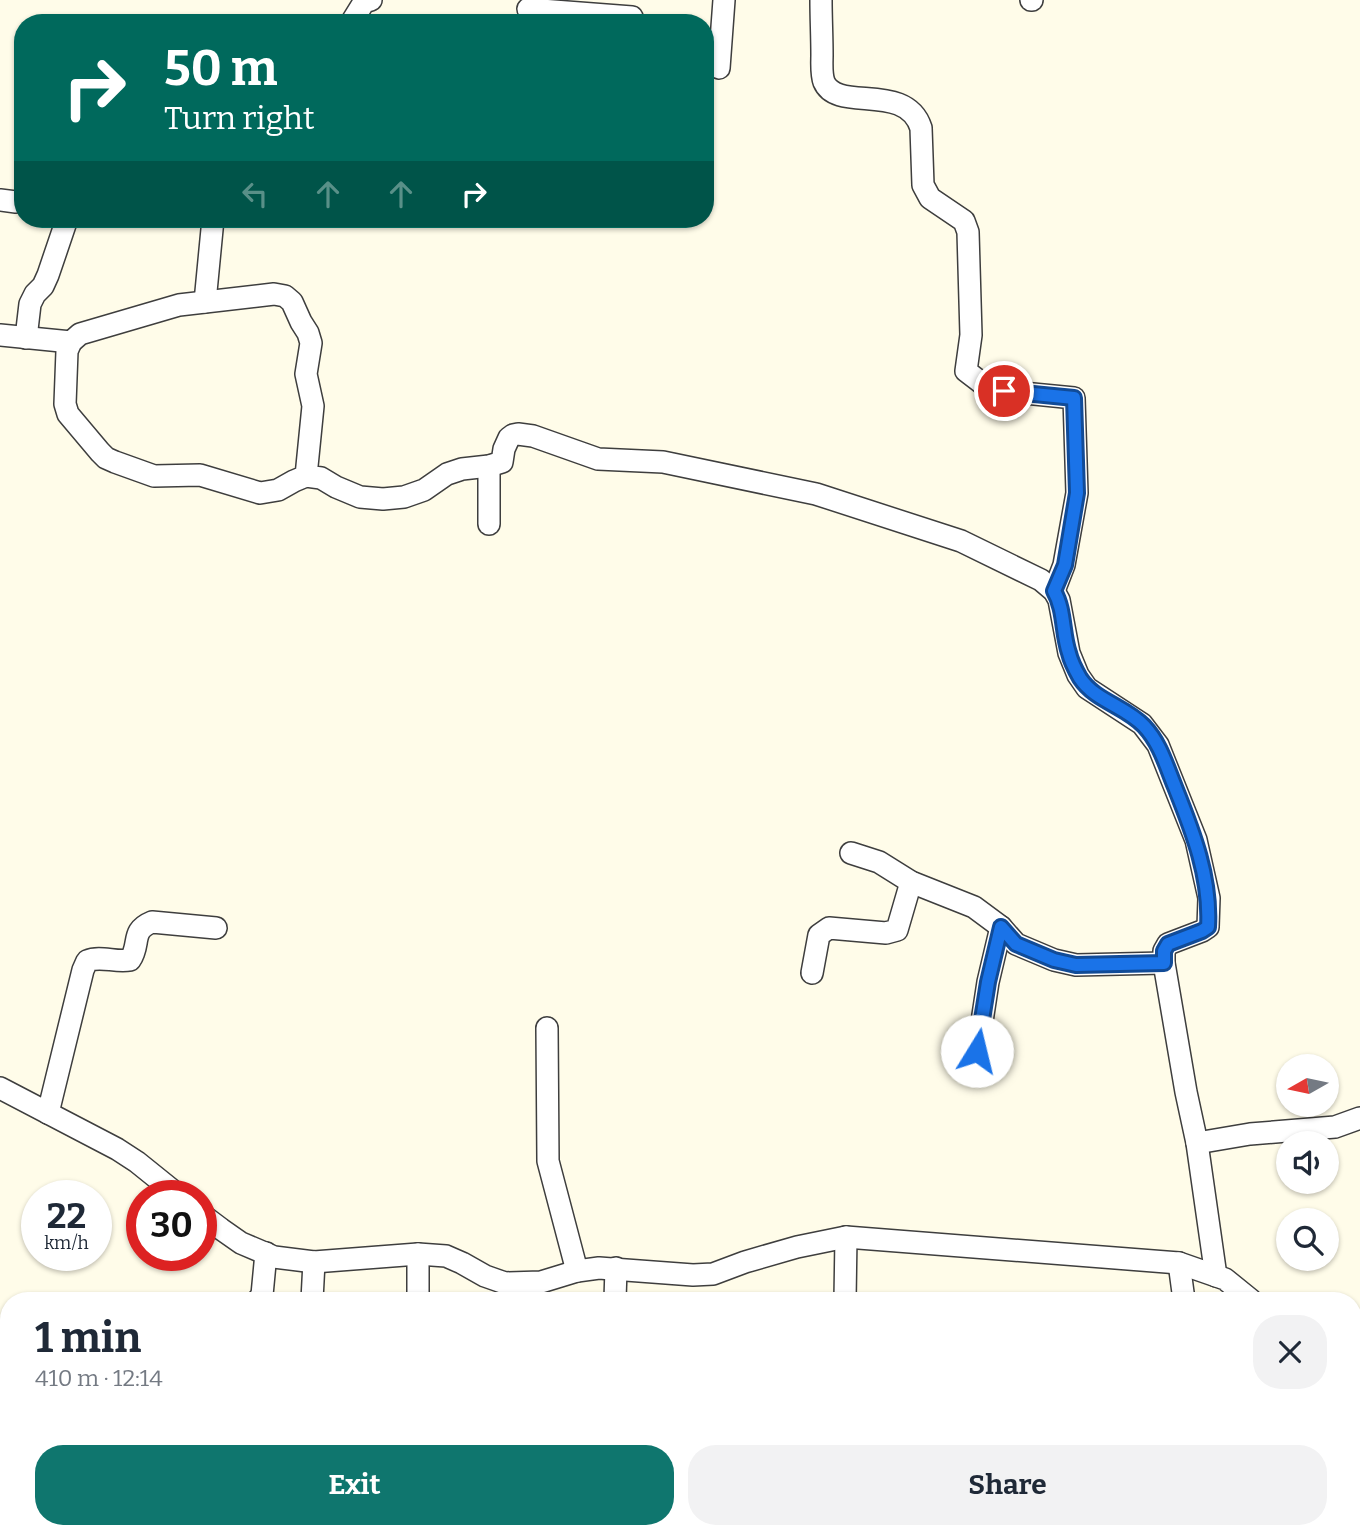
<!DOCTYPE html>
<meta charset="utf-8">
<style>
body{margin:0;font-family:Bitter,serif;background:#f2f2f3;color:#1f2937;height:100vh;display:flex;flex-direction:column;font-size:26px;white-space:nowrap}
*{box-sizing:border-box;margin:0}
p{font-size:23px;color:#747a83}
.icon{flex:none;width:38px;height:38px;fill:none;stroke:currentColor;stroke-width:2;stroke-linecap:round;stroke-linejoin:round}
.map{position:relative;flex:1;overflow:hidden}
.details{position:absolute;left:0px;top:1292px;width:1362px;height:247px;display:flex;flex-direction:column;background:#fff;border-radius:28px 28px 0 0;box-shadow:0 2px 5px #0004}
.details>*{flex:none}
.top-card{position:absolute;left:14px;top:14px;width:700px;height:214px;border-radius:28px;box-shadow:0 2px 5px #0004;background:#00695c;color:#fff;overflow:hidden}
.needle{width:46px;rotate:261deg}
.fabs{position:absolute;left:1276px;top:1054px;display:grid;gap:14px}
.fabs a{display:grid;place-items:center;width:63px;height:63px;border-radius:50%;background:#fff;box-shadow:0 2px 5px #0004;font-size:35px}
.speed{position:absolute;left:21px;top:1180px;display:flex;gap:14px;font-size:35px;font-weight:700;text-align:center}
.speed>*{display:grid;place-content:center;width:91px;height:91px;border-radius:50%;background:#fff;box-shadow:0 2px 5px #0004;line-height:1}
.speed small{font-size:18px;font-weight:400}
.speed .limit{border:10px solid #d22;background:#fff;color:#111}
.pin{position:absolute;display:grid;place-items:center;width:60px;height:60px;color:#fff;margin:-30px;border:4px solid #fff;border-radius:50%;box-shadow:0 2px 7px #0007}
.me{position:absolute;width:77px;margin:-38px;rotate:9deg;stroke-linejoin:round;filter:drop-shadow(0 0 5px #0008)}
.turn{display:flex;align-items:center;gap:24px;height:147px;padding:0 35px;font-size:32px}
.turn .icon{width:91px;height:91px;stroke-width:2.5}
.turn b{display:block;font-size:49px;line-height:60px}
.lanes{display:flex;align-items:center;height:66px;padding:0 35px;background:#0003;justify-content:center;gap:35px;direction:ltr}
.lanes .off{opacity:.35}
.round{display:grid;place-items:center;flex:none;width:74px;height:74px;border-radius:28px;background:#f2f2f3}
.headline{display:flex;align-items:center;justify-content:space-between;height:119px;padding:0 35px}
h1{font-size:42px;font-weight:700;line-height:52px}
.cta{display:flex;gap:14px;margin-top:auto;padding:14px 35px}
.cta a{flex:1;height:80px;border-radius:28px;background:#0f766e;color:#fff;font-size:28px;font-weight:700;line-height:80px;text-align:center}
.cta a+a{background:#f2f2f3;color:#1f2937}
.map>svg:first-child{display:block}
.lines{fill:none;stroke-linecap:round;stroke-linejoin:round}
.minor-casing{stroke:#3e3e3e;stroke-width:24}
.minor{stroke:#fff;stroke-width:21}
.route-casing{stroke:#114b97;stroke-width:18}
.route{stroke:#1a73e8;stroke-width:12}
</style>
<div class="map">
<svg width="1360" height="1537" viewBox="0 0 1360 1537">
<rect width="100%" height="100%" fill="#fffce9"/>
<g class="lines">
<g class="minor-casing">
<g id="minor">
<path d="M821 0C821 18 822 37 822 55 822 63 821 74 824 82 837 113 906 81 921 128L923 185 930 198 964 221 968 232 971 335 966 371 983 384 1004 391 1074 398 1077 493 1064 565 1054 591"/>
<polyline points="1031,0 1032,0"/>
<polyline points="528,9 632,17"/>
<polyline points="351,23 364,2 371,0"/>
<polyline points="719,68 724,0"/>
<polyline points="0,200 16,202"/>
<polyline points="205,302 213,219"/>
<polyline points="0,335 71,342"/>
<polyline points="26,338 30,304 35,294 43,286 48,275 67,219"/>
<polyline points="306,476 313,406 306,374 311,343 308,333 301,322 292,302 285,296 274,294 179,305 80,334 71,342 67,351 65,404 68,414 100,452 106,458 115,462 154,476 200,475 260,493 278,490 294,481 306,476 321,478 336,487 360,497 383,499 404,497 424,490 447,474 462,469 489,466 502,462 504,449 509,438 513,435 518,434 533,436 598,459 663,462 816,494 961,541 1041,580 1054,591 1059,600 1069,653 1078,675 1087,688 1142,724 1158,745 1196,840 1209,898 1208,927 1202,931 1168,944 1164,951 1164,963 1186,1092 1197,1143 1216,1276"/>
<polyline points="489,524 489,466"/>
<polyline points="851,853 879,862 911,882 974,907 1001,927 1016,944 1054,960 1076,965 1164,963"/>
<polyline points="812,973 819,935 829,928 886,933 897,930 911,882"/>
<polyline points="547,1028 548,1161 577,1271"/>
<polyline points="974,1074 988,982 1001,927"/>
<polyline points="0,1088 117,1149 137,1162 178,1195"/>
<path d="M48 1113 83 970 87 961C101 955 115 963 130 960 141 944 130 931 152 922L216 928"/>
<polyline points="1197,1143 1250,1134 1335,1127 1360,1118"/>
<polyline points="201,1214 221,1229 241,1243 274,1257 314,1262 418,1254 446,1256 462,1263 485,1276 505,1283 541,1282 577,1271 599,1268 693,1275 713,1274 745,1262 797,1247 846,1237 1179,1263 1225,1279 1251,1300"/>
<polyline points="418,1254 418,1300"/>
<polyline points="1179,1263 1184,1300"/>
<polyline points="258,1300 262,1295 266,1253"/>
<polyline points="312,1300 314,1262"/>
<polyline points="615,1300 616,1268"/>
<polyline points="845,1300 846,1237"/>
<polyline points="1353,1389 1360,1395"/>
<polyline points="290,1530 291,1537"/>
<polyline points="426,1530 428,1537"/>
<polyline points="775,1530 786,1537"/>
<polyline points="0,1534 9,1513"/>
<polyline points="1287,1537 1287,1530"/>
</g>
</g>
<use href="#minor" class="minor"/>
</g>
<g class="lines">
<g class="route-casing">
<path id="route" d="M977 1051 988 982 1001 927 1016 944 1054 960 1076 965 1164 963V951L1168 944 1202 931 1208 927C1211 878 1193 832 1175 787 1166 765 1160 743 1144 726 1125 706 1095 701 1080 678 1076 671 1071 662 1069 653 1062 633 1065 610 1054 591L1065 565 1077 493 1074 398 1004 391"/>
</g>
<use href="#route" class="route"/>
</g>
</svg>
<div class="fabs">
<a><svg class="needle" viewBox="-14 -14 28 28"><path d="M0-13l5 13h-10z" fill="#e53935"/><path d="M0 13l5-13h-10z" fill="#747a83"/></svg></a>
<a><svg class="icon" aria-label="sound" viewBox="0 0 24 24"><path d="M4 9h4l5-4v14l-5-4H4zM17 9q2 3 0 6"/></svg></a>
<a><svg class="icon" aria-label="search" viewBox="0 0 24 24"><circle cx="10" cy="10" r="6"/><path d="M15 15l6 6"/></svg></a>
</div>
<div class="speed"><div>22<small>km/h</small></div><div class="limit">30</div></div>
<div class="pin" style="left:1004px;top:391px;background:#d93025"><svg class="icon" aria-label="arrive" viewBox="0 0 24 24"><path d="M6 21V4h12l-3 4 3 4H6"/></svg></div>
<svg class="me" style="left:977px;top:1051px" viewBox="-20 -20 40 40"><circle r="19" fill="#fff"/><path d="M0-13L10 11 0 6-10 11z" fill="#1a73e8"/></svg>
<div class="top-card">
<div class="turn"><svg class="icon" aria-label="right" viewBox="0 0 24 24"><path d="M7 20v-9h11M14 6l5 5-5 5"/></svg><div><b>50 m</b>Turn right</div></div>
<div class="lanes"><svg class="icon off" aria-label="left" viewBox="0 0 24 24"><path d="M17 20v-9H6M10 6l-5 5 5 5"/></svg><svg class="icon off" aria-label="ahead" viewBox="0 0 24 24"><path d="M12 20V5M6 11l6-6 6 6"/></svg><svg class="icon off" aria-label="ahead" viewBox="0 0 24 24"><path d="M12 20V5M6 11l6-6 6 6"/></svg><svg class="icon" aria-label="right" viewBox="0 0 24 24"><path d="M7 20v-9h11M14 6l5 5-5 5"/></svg></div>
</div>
<section class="details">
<div class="headline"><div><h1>1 min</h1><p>410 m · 12:14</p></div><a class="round"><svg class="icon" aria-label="close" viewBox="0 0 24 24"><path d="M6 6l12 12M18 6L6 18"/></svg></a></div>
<div class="cta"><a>Exit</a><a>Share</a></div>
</section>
</div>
